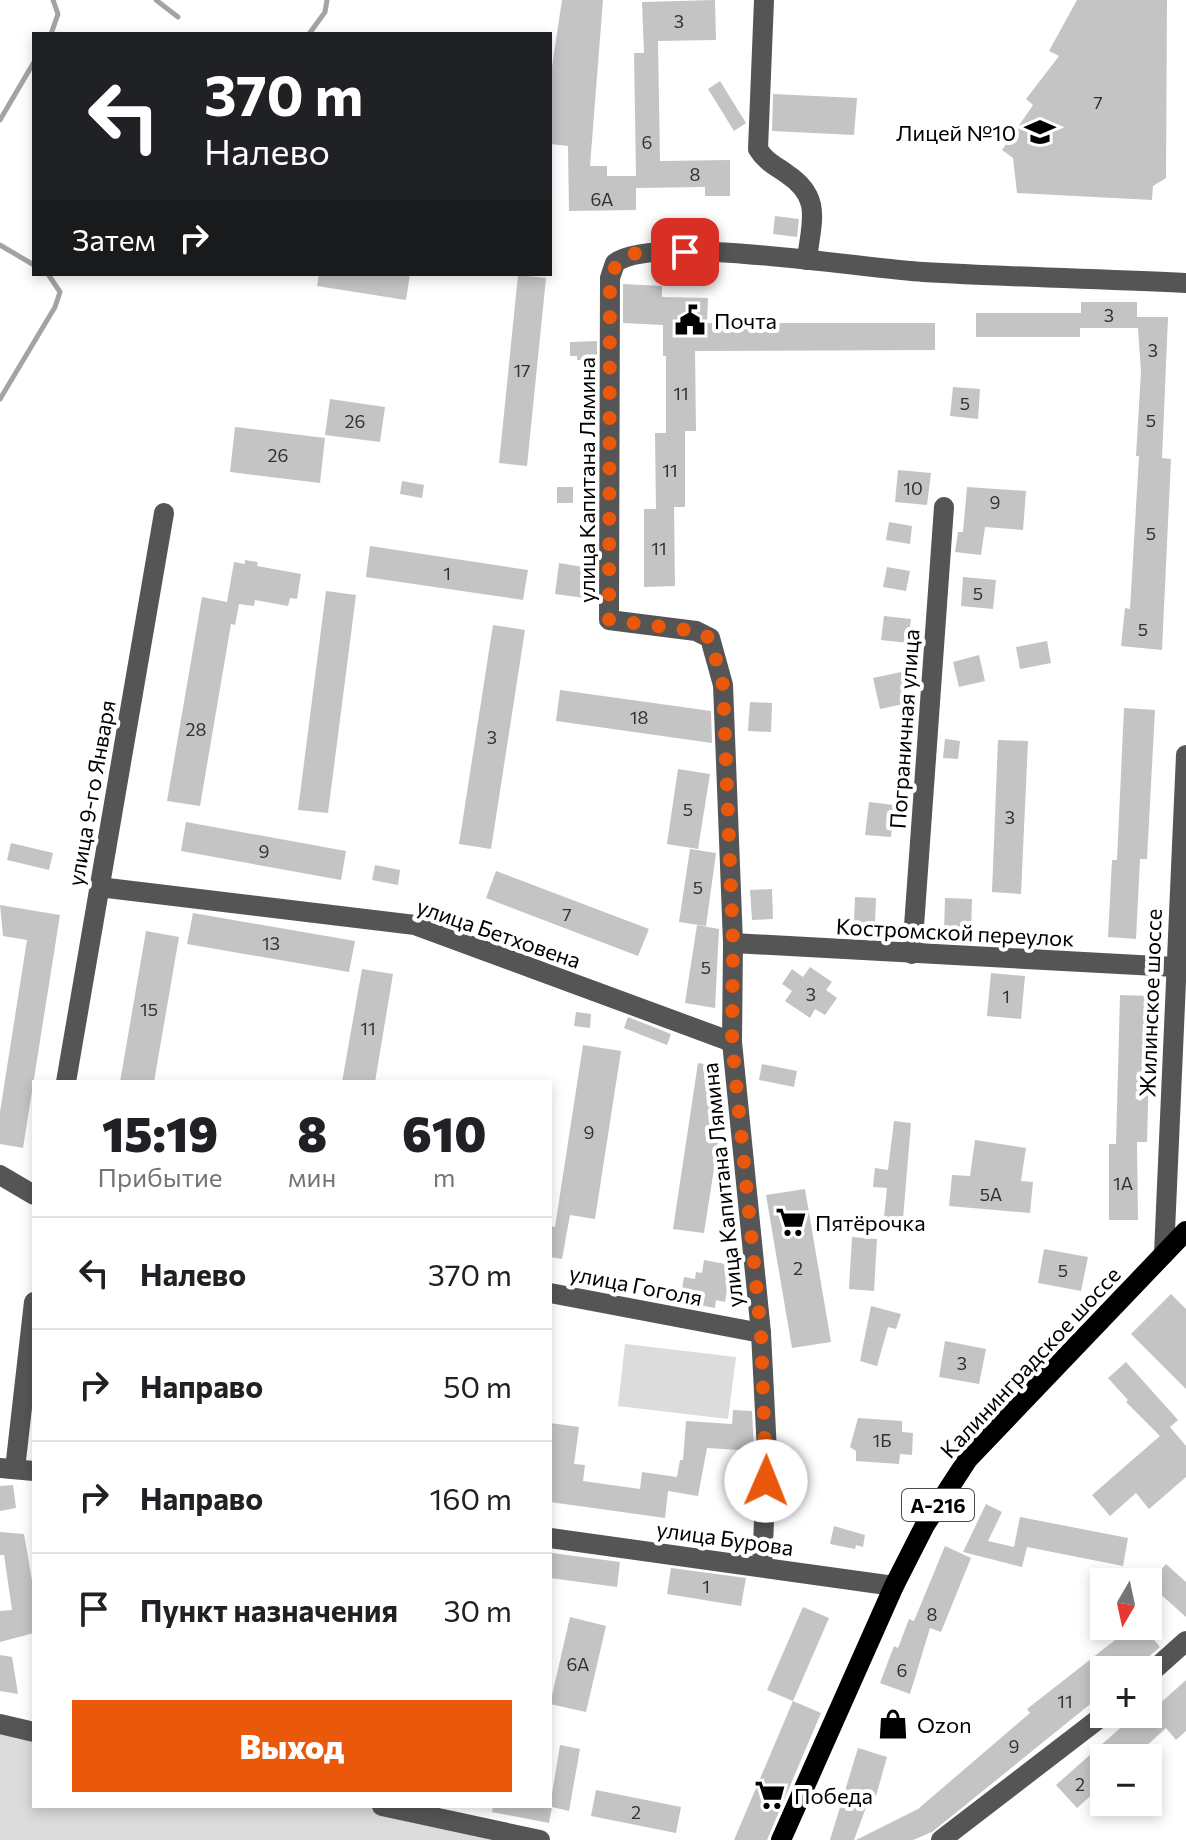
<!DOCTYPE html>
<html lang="ru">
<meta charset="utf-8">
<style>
body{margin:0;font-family:Commissioner,sans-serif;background:#f6f6f6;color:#202124;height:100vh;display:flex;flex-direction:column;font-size:30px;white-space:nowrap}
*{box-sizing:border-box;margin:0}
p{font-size:26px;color:#757577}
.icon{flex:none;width:44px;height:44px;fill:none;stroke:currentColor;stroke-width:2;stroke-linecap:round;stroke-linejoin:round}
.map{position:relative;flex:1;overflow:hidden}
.panel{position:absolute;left:32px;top:1080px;width:520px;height:728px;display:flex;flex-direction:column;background:#fff;border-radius:0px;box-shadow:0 4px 12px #0003}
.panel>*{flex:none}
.guide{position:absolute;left:32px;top:32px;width:520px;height:244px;border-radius:0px;box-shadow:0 4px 12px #0003;background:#202124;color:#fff;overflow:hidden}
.needle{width:52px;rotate:189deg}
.tools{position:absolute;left:1090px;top:1568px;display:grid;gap:16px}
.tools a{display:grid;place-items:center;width:72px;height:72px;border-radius:0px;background:#fff;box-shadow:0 4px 12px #0003;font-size:40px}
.pin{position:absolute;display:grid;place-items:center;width:68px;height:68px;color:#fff;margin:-34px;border-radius:16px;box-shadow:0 4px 12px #0006}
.me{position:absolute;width:88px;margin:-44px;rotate:1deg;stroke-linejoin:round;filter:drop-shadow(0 0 6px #0008)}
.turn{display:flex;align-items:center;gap:28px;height:168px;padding:0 40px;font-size:36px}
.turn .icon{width:104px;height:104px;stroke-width:2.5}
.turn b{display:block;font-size:56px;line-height:68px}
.then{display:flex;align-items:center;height:76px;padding:0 40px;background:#0003;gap:16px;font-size:30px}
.eta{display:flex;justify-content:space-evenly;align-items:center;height:136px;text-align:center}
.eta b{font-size:48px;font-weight:800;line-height:56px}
.cta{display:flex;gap:16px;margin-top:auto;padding:16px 40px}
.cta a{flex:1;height:92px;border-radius:0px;background:#ea580c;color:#fff;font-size:32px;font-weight:800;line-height:92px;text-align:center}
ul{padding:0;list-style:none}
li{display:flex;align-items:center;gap:24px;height:112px;padding:0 40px;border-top:2px solid #e0e0e0}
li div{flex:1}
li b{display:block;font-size:30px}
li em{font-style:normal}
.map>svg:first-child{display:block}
.green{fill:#dcdcdc}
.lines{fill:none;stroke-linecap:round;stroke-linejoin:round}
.stream{stroke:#a3a3a3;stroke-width:5}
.building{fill:#c4c4c4}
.minor{stroke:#555;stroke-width:20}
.major{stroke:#000;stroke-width:20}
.route{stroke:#ea580c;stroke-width:14;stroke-dasharray:0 25.2}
.labels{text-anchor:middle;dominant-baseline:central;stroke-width:8;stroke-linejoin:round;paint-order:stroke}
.number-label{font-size:18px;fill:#313131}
.shield{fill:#fff;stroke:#4c4c4c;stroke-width:2}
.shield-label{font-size:20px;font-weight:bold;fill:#000}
.poi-label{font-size:22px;fill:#000;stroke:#fff;text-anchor:start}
.street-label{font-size:22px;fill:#000;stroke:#fff}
</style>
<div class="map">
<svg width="1186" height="1840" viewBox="0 0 1186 1840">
<rect width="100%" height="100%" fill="#fff"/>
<g class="green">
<polygon points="625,1344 736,1357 728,1419 618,1406"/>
<polygon points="0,1724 34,1732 34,1806 382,1806 540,1840 0,1840"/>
</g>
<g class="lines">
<g class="stream">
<polyline points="156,0 178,17"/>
<polyline points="51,34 58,14 53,0"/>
<polyline points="309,34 325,12 327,0"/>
<polyline points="0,120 34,62"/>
<polyline points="0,245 34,265"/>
<polyline points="0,399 55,307 60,292 48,274"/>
</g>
</g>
<g class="building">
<polygon points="562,0 603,0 590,166 607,166 607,176 636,176 634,53 644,53 642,2 715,0 716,40 658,41 660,161 730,160 730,196 705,196 705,187 636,188 636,210 569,211 568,146 550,144 550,80"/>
<polygon points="1077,0 1167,0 1166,178 1153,186 1152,200 1017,193 1013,158 1002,150 1033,105 1026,99 1059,56 1049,51"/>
<polygon points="720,81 746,123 734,131 708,89"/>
<polygon points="773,94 857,98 854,135 772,131"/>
<polygon points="775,216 799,219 797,237 773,234"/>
<polygon points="319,274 410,274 406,300 317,286"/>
<polygon points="518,275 546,278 527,466 499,463"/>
<polygon points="623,284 662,286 662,297 708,298 707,323 935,323 935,350 695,351 696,431 685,431 685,507 674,507 675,586 644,587 644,509 656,509 655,433 666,433 666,356 663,356 663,325 623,323"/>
<polygon points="1081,302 1137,302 1137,317 1168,317 1162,458 1171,459 1162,650 1121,646 1125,608 1130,609 1139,456 1136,456 1141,372 1138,328 1080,328 1080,337 976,337 976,313 1081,313"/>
<polygon points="597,341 597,355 590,355 590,360 577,360 577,356 570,356 570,342"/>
<polygon points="953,387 980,389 978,419 950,416"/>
<polygon points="330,399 385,407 380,442 325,435"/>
<polygon points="235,427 325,438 320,483 230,472"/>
<polygon points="898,470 931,473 927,505 895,502"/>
<polygon points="402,481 424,485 422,498 400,494"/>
<rect x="557" y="487" width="16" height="16"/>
<polygon points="967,487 1026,491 1023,530 985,527 981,555 955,552 958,532 963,532"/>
<polygon points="889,522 912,526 910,544 886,540"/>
<polygon points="370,546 528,570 523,600 366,577"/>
<polygon points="245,560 258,562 257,566 301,574 297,599 290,598 288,606 255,600 254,606 239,604 235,625 231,624 200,806 167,801 202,597 227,602 234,562 245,564"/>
<polygon points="559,563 589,568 585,598 555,594"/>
<polygon points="887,567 910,571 906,591 883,587"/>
<polygon points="963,577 996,580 993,609 961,606"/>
<polygon points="326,591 356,595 328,813 298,810"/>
<polygon points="884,616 911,619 908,643 881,640"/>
<polygon points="493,625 525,630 491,849 459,844"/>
<polygon points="1047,641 1051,663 1020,669 1016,647"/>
<polygon points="979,655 985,681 959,687 953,662"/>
<polygon points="901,672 908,703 880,709 873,678"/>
<polygon points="560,690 711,711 712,743 556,721"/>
<polygon points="750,702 772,703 771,732 748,731"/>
<polygon points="1124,708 1155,710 1147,859 1140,859 1136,939 1108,937 1112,860 1117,860"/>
<polygon points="945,739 960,741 958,759 943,758"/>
<polygon points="998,740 1028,741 1021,894 992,892"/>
<polygon points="678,769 710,774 698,849 667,844"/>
<polygon points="869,802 894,805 891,837 865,835"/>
<polygon points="186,822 346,851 341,880 181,851"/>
<polygon points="11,843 53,853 49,870 7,860"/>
<polygon points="690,849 716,853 706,926 679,922"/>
<polygon points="375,865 400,870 398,885 372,880"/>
<polygon points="496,871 649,929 638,956 486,898"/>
<polygon points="772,889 773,919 752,920 750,890"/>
<polygon points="855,897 876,898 875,923 854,922"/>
<polygon points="945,898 972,899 971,931 944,930"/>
<polygon points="0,905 60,915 23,1148 0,1144 0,1112 27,940 3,936"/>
<polygon points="193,913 355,941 349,972 187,944"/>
<polygon points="697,925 719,929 715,1008 685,1003"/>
<polygon points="146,931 179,937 154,1082 120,1082"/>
<polygon points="810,967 832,982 826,990 837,998 825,1015 815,1009 810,1018 785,1001 792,991 782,984 792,969 803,977"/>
<polygon points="362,969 393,974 375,1082 342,1082"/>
<polygon points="991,973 1025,976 1021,1019 987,1016"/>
<polygon points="1120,995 1151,996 1147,1142 1137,1142 1138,1220 1109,1220 1109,1144 1116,1144"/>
<polygon points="576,1012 591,1014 590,1028 574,1026"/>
<polygon points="628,1017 671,1034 667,1045 624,1028"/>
<polygon points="583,1045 621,1051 595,1219 570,1215 562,1259 550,1257 550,1226 555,1227"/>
<polygon points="698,1063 721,1067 725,1098 704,1233 673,1229"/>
<polygon points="762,1064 797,1071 794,1087 759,1080"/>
<polygon points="894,1121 911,1123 903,1219 884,1217 887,1188 873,1187 875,1168 888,1170"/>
<polygon points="975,1140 1026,1148 1021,1181 1033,1182 1030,1213 949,1206 952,1175 970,1176"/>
<polygon points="805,1189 831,1342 792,1348 766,1195"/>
<polygon points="852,1237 877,1239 874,1291 849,1289"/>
<polygon points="1044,1249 1088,1257 1081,1291 1038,1283"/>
<polygon points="704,1260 731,1265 725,1302 716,1300 715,1308 688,1303 689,1296 681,1295 684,1277 695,1279 696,1272 702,1273"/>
<polygon points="587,1272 612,1277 610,1290 585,1285"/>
<polygon points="1171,1294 1186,1309 1186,1389 1131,1334"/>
<polygon points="871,1306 901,1314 896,1329 888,1327 877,1366 860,1361"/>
<polygon points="945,1341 986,1349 979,1384 939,1377"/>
<polygon points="1126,1362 1178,1420 1170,1427 1186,1446 1186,1477 1149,1509 1136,1493 1110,1516 1092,1495 1160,1436 1126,1402 1128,1400 1108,1378"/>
<polygon points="733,1410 752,1411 754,1451 707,1448 698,1496 668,1491 665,1518 550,1502 550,1423 579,1427 574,1464 585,1465 583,1481 640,1489 642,1472 677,1477 680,1460 683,1460 686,1421 732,1424"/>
<polygon points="858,1418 902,1421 902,1432 913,1433 912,1455 900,1454 899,1464 856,1461 856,1451 850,1447"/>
<polygon points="13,1485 16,1508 0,1511 0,1486"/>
<polygon points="986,1504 1002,1512 988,1541 1014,1547 1020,1517 1128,1538 1123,1566 1027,1547 1022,1567 963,1552"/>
<polygon points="834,1526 865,1535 863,1547 856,1545 855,1549 830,1544"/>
<polygon points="0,1532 24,1534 34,1592 34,1633 0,1642 0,1611 12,1610 4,1555 0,1555"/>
<polygon points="945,1546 971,1558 941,1632 930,1628 910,1694 880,1683 894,1646 898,1648 909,1619 914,1621"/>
<polygon points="552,1553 620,1562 617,1587 550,1578"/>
<polygon points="1166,1564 1186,1582 1186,1617 1148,1583"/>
<polygon points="671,1568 746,1578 741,1606 667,1594"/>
<polygon points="803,1607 829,1618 793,1701 767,1690"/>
<polygon points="570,1617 606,1626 586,1712 550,1704"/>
<polygon points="1133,1626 1143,1626 1160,1647 1133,1670 1104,1670 1104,1693 932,1832 913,1840 856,1840 918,1809 1030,1713 1027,1709"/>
<polygon points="0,1655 12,1657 18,1694 0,1691"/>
<polygon points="1186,1680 1186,1731 1176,1740 1166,1728 1133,1758 1104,1758 1104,1784 1077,1808 1056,1785 1136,1714 1148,1714"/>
<polygon points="793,1701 821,1713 767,1840 734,1840"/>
<polygon points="560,1745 580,1749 569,1811 552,1807 549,1823 492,1812 493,1806 550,1806"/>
<polygon points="858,1748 887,1757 876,1796 871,1794 854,1840 830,1840"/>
<polygon points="596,1790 681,1807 676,1833 591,1816"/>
</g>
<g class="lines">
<g class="minor">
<path d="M764 0 758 149C765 161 776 166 787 174 823 198 811 222 807 260"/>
<polyline points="99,887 415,925 732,1042"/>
<polyline points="733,943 1175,967"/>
<polyline points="912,954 944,507"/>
<polyline points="66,1082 164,513"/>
<polyline points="0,1175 34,1195"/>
<polyline points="1164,1254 1186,755"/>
<polyline points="550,1293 761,1333"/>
<polyline points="0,1468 34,1471"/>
<polyline points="15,1469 34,1302"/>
<polyline points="550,1538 894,1586"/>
<path d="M762 1567 767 1452 761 1333 732 1042 733 943 723 685 710 638 696 631 609 620 610 278 615 263C653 233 865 269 923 272 1010 277 1098 279 1186 283"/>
<polyline points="1148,1675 1186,1641"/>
<polyline points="0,1724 34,1732"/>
<polyline points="382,1806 540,1840"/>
<polyline points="941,1840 1105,1714"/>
</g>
<polyline class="major" points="781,1840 894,1586 925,1525 968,1459 1186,1231"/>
</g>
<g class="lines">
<path class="route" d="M685 252C656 252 621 244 610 278L609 620 696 631 710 638 723 685 733 943 732 1042 761 1333 766 1481"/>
</g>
<defs>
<g id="school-bare" transform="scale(2.4)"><path d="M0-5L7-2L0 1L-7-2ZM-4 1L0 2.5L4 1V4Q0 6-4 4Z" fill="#000" stroke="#fff" stroke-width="2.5" paint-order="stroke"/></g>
<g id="civic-bare" transform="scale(2.4)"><path d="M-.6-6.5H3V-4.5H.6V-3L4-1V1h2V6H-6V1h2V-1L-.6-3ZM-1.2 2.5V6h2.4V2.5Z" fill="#000" stroke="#fff" stroke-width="2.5" paint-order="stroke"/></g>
<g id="supermarket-bare" transform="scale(2.4)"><path d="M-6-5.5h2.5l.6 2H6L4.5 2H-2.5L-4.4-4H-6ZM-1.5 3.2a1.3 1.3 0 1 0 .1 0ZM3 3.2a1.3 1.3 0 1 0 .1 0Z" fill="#000" stroke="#fff" stroke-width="2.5" paint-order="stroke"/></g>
<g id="shop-bare" transform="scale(2.4)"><path d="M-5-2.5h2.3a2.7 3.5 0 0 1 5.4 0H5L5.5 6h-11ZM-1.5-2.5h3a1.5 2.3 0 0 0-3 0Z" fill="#000" stroke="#fff" stroke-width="2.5" paint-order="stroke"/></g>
</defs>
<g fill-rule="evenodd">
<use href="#school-bare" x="1040" y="132"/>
<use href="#civic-bare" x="690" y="320"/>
<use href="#supermarket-bare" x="791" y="1222"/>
<use href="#shop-bare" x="893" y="1724"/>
<use href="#supermarket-bare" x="770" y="1795"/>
</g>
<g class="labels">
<g class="number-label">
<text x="679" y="21">3</text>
<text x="1098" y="102">7</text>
<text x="647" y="142">6</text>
<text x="695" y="174">8</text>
<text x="602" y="199">6А</text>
<text x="1109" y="315">3</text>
<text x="1153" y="350">3</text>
<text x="522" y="370">17</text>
<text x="681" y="393">11</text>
<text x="965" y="403">5</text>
<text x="1151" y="420">5</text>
<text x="355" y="421">26</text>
<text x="278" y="455">26</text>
<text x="670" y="470">11</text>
<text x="913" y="488">10</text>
<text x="995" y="502">9</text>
<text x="1151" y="533">5</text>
<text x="659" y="548">11</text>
<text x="447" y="573">1</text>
<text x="978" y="593">5</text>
<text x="1143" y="629">5</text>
<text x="639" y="717">18</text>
<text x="196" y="729">28</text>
<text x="492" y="737">3</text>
<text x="688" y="809">5</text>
<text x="1010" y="817">3</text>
<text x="264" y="851">9</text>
<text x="698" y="887">5</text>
<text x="567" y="914">7</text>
<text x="271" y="943">13</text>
<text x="706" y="967">5</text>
<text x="811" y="994">3</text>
<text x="1006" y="996">1</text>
<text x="149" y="1009">15</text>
<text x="368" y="1028">11</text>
<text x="589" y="1132">9</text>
<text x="1123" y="1183">1А</text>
<text x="991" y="1194">5А</text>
<text x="798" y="1268">2</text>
<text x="1063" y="1270">5</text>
<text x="962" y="1363">3</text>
<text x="882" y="1440">1Б</text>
<text x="706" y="1586">1</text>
<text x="932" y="1614">8</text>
<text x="578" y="1664">6А</text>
<text x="902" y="1670">6</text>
<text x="1065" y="1701">11</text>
<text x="1014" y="1746">9</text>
<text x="1080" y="1784">2</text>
<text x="636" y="1812">2</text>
</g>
<rect class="shield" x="902" y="1489" width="72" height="32" rx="6"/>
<g class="shield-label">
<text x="938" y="1505">А-216</text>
</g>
<g class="poi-label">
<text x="1016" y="132" text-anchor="end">Лицей №10</text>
<text x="714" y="320">Почта</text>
<text x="815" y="1222">Пятёрочка</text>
<text x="917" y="1724">Ozon</text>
<text x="794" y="1795">Победа</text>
</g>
<g class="street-label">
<text transform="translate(586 480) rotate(-90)">улица Капитана Лямина</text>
<text transform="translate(904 729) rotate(-86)">Пограничная улица</text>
<text transform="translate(91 793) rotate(-80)">улица 9-го Января</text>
<text transform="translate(955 932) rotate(3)">Костромской переулок</text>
<text transform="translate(499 933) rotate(19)">улица Бетховена</text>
<text transform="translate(1150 1003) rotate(-88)">Жилинское шоссе</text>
<text transform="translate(722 1185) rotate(-96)">улица Капитана Лямина</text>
<text transform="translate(636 1285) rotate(11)">улица Гоголя</text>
<text transform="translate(1030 1362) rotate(-47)">Калининградское шоссе</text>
<text transform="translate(725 1538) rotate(8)">улица Бурова</text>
</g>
</g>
</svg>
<div class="tools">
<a><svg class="needle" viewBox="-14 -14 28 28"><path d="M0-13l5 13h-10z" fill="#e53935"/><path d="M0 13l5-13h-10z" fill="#757577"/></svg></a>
<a>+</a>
<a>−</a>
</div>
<div class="pin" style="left:685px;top:252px;background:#d93025"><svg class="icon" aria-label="arrive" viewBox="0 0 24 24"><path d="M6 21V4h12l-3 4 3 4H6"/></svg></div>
<svg class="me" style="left:766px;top:1481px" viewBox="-20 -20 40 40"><circle r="19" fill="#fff"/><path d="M0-13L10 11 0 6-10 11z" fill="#ea580c"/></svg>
<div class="guide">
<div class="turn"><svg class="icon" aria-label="left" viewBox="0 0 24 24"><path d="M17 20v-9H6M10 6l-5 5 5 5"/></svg><div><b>370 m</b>Налево</div></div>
<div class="then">Затем<svg class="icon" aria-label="right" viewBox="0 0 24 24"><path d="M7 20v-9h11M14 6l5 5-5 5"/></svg></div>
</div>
<section class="panel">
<div class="eta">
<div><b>15:19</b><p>Прибытие</p></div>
<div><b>8</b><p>мин</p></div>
<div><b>610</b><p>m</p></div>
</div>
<ul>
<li><svg class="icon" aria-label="left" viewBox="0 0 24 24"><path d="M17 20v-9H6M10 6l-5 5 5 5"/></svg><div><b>Налево</b></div><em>370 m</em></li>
<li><svg class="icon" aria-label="right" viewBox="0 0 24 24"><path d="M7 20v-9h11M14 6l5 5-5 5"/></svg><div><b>Направо</b></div><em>50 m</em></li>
<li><svg class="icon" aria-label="right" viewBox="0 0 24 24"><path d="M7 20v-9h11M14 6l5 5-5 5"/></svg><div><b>Направо</b></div><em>160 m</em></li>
<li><svg class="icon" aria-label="arrive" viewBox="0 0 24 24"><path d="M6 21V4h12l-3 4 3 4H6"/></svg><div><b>Пункт назначения</b></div><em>30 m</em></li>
</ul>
<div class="cta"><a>Выход</a></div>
</section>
</div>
